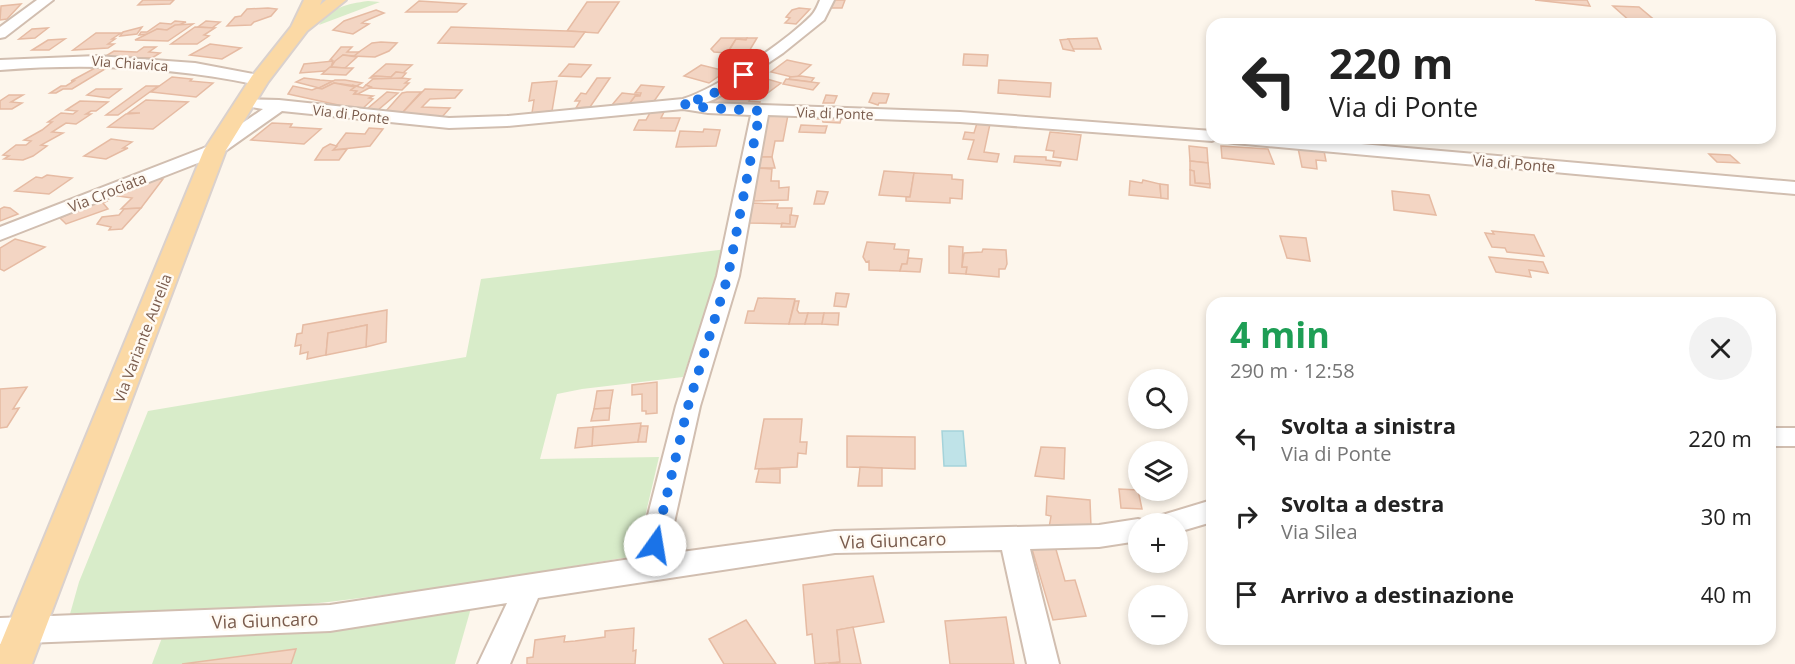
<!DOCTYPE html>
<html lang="it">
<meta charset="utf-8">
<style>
body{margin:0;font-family:"Open Sans",sans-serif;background:#f2f2f2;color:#222;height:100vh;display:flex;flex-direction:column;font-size:22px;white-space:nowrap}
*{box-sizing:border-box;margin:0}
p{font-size:20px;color:#767676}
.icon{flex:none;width:33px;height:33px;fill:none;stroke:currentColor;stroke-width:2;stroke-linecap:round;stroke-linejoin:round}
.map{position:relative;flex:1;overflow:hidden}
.side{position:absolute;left:1206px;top:297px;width:570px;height:348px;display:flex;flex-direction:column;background:#fff;border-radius:18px;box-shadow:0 3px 9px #0003}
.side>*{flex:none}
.guide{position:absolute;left:1206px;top:18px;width:570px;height:126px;border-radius:18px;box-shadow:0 3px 9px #0003;background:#fff;color:#222;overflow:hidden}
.tools{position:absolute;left:1128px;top:369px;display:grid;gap:12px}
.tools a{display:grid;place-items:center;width:60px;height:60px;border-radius:50%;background:#fff;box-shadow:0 3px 9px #0003;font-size:30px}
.pin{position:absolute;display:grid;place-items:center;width:51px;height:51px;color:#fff;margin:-26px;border-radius:12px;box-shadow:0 3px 9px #0006}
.me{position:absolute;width:66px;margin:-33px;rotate:13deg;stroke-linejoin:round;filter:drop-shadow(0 0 4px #0008)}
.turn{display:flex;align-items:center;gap:21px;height:126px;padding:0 24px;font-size:27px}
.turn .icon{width:78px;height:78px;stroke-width:2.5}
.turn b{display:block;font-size:42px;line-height:51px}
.round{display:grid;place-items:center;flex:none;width:63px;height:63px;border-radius:32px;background:#f2f2f2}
.head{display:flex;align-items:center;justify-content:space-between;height:102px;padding:0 24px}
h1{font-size:36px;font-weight:700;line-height:45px;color:#1e9e55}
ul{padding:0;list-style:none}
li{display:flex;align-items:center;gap:18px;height:78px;padding:0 24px}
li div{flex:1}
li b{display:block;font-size:22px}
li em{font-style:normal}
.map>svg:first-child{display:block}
.green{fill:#d8ecc9}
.water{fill:#bfe3e8;stroke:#a5d3da;stroke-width:1.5}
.building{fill:#f3d5c3;stroke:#e6bba3;stroke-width:1.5}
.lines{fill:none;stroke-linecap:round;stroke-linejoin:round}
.minor-casing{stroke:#d1beb0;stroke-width:4}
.major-casing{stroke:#dad1cd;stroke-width:4}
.minor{fill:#fff;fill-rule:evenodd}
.major{fill:#fbd9a5;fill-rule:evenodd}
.route{stroke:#1a73e8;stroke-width:10;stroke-dasharray:0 18}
.labels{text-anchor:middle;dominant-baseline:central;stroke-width:5;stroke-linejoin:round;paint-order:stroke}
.far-street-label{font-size:14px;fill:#7a5c4d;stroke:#fffaf3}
.street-label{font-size:15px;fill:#7a5c4d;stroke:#fffaf3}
.near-street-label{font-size:18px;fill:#7a5c4d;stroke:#fffaf3}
</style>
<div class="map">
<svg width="1795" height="664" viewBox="0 0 1795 664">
<rect width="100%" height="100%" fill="#fdf6ec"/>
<g class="green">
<path d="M368 1 380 2 319 25C332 7 346 4 368 1Z"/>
<path d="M727 249 683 377 582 389 557 394 540 459 659 457 637 551 629 557C509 577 391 597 270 608 204 614 137 619 70 614L79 582 148 411 466 357 481 279Z"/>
<polygon points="473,601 455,664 152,664 163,635"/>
</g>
<polygon class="water" points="963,431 966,466 944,466 942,431"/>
<g class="building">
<polygon points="143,0 174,0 170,4 138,5"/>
<polygon points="834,0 845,0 842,8 831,8"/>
<polygon points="1535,0 1587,0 1590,6"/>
<polygon points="419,1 466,4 457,12 406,12"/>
<polygon points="587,2 619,2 598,33 567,31"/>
<polygon points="21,4 7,19 0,20 1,6"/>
<polygon points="1613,6 1639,7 1658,23 1631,22"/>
<polygon points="268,8 277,9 271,16 254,22 251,25 227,26 235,17 241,16 247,9"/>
<polygon points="799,8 810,9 796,24 785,23 790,18 786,17 792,10"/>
<polygon points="376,10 384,13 365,21 362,23 369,24 353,34 333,30 344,21"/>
<polygon points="175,21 186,22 167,30 157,29 150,34 139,35 141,32 147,32 160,23 171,24"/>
<polygon points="206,21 220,22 212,28 198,27"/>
<polygon points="193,24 168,41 135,40 157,29 167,30 175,25"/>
<polygon points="142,27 137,34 120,36 123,32"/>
<polygon points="195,27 215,28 204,35 209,36 197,44 171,44"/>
<polygon points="451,27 567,31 585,32 574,47 438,43"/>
<polygon points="48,28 35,38 19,39 32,29"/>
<polygon points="96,33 121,33 112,39 115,39 108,44 114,44 108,48 73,50"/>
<polygon points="721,38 747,38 746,40 736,39 727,53 714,52 711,49"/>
<polygon points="747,38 757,38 745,58 725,57 736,39 746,40"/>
<polygon points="1097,38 1101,49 1073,49 1068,39"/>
<polygon points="65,39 49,50 32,50 48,40"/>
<polygon points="1069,39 1069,40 1074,51 1063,49 1060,40"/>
<polygon points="381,42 397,43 389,51 375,57 353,56 372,43"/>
<polygon points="210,44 241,48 222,59 190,55"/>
<polygon points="144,47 156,47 149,52 160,53 152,58 104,57 114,51 137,52"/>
<polygon points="341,47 352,47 347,52 359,52 354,56 343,55 332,64 332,60 330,60"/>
<polygon points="964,54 988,55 987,66 963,65"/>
<polygon points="343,55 357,57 345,68 331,67 335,61"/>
<polygon points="787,60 796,62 811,65 796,78 771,72"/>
<polygon points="333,61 331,67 325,71 300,73 304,64"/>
<polygon points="386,64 389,64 412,65 403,73 396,72 391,77 372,76"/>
<polygon points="569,64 591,65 581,77 559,76"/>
<polygon points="701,65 726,71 709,83 684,76"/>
<polygon points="330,67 345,68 353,68 346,75 322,74"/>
<polygon points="95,68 105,69 72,89 63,89 56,93 50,93 61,86 66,86 74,81 71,81"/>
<polygon points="396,72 406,73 400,80 370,78 373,76 391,77"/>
<polygon points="757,76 781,83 765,95 738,87"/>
<polygon points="801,76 814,78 811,82 789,79 790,77"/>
<polygon points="172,77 192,79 190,81 213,83 196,97 151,92"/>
<polygon points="304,78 320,80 333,81 319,88 296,82"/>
<polygon points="402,78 410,79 405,83 409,83 402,90 369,88 371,87 366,85 373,79"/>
<polygon points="597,78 610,78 590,107 576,108 580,101 575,101 581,93 586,94"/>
<polygon points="786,79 811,82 819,83 813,90 783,84"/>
<polygon points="335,80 345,80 362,83 357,86 334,83 322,89 319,88"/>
<polygon points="999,80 1051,83 1050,97 998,93"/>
<polygon points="557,81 552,111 532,113 534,100 529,101 532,83"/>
<polygon points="334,83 355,87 351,90 357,91 354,94 373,96 369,98 373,99 361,110 288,94 293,86 312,90 317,88 322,89"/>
<polygon points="352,85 363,88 366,85 371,87 358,94 354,94 357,91 351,90 355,87"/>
<polygon points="641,85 664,87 652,104 629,104 635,96 640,96 641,93 635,93"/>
<polygon points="146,86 158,86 118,115 106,115"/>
<polygon points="96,89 121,89 109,98 87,95"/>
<polygon points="425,89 459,90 462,90 455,98 430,99 422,107 450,108 442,117 407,116 402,113"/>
<polygon points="387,92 398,93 378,110 367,109"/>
<polygon points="407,92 421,92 402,113 385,112 402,93"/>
<polygon points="622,93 640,95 635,96 629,104 612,105"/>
<polygon points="873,93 889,94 886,103 879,103 878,105 869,102"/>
<polygon points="9,95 23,95 11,102 22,103 12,109 0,109 0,101"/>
<polygon points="826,95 837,96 834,103 823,103"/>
<polygon points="727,96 751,98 749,101 760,102 758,108 712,104 717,97"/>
<polygon points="146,100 188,102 153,129 108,127 126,114 140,113 128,113"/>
<polygon points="80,101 108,102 96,111 91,111 86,114 91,114 76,124 66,123 52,132 63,133 41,145 47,146 33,156 23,160 4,159 9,156 3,155 16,145 26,145 31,141 24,140 42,130 52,122 48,122 61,113 73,114 77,111 66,110"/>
<polygon points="652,109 665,110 661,118 680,118 675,131 634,130 639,120 646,120"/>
<polygon points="768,113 788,115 783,141 775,141 772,157 756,157"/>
<polygon points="814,115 842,116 840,123 823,122 822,119 813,119"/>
<polygon points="272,123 292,124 290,127 321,129 304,144 251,140"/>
<polygon points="977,123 990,124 984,152 999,154 997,162 968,159 974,140 963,139 965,132 974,133"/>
<polygon points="801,125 822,126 827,126 825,133 799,132"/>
<polygon points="369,128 383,129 370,146 333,150 346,133 365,134"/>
<polygon points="704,129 720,130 716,146 676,147 680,131 703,132"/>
<polygon points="1050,132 1081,135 1077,160 1053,157 1054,151 1046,150"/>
<polygon points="111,139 132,142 123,148 128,148 106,159 84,156"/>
<polygon points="330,144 337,146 333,150 347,149 339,160 315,160 323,148"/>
<polygon points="1189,146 1207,148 1208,163 1190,161"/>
<polygon points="1221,146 1268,149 1274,164 1222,158"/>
<polygon points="1298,148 1324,151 1326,161 1316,160 1317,169 1302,167"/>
<polygon points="1709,154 1730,155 1739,163 1717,162"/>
<polygon points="1015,156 1046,157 1046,160 1061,162 1060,166 1014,162"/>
<polygon points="756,157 772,157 775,168 757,168"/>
<polygon points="1190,161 1208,163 1210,184 1195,183 1194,171 1190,170"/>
<polygon points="757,168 772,169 771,181 779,181 779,188 789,187 788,200 754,201"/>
<polygon points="1190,170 1194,171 1195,183 1210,184 1210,188 1190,185"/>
<polygon points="884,171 914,173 910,197 879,195"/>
<polygon points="914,173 952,175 952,179 963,180 962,199 950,198 950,203 906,201 906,197 910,197"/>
<polygon points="47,175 72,178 49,194 15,191 36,177 42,178"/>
<polygon points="150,179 163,179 141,208 121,209 132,198 111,195"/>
<polygon points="1143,180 1160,184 1161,198 1129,195 1130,181 1142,183"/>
<polygon points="1160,184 1168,185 1168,199 1161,198"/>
<polygon points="817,191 828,192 824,204 814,204"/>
<polygon points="1392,191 1429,195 1436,215 1394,210"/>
<polygon points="102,197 107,201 103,203 108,209 66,224 60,218 69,214 65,210"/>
<polygon points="752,203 778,204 777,208 792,208 790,224 749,223"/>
<polygon points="4,207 10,208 18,214 0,221 0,209"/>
<polygon points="141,208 122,229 109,230 111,227 97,224 102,217 119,215 124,209"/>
<polygon points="790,215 798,216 795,227 781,227 782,223 790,224"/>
<polygon points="1492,231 1534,235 1544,256 1507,252 1505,248 1492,247 1485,233 1494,234"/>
<polygon points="1280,236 1306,238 1310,261 1287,258"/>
<polygon points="15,239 45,247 4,271 0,269 0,248"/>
<polygon points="867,242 895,244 894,249 909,250 907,264 902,264 900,271 869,270 869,261 866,262 863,257"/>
<polygon points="949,246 963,247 962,267 967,267 966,274 949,273"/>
<polygon points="983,249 1006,250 1007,264 1005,269 999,269 999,277 966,274 967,267 962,267 964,253 982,252"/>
<polygon points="1489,257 1543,262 1548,273 1529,270 1531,277 1496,272"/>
<polygon points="908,258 922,259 920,272 900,271 902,264 907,264"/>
<polygon points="836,293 849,294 846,307 834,306"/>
<polygon points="758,298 795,299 789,324 745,323 748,311 754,311"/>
<polygon points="795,301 799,301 797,310 799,313 808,313 805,324 789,324"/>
<polygon points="387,310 386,342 366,347 367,325 328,333 326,355 307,359 308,352 300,354 301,345 295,346 297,334 302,333 303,325"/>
<polygon points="808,313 824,313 822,324 805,324"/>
<polygon points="824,313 839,313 838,325 822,324"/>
<polygon points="367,325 366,347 326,355 328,333"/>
<polygon points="657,382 657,413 646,414 646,411 642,411 642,394 632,395 632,385"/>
<polygon points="27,387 13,409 19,408 7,427 0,428 0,389"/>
<polygon points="613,390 610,408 594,409 597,391"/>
<polygon points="610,408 609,420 591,421 594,409"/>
<polygon points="764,419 802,419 800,442 807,442 806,454 798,453 797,467 755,469"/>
<polygon points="641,423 638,442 592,446 593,427"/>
<polygon points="641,426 648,426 646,442 638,442"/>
<polygon points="593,427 592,446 575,448 578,428"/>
<polygon points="847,436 915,437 915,469 847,467"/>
<polygon points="1041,447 1065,448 1064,479 1035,476"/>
<polygon points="860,467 882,468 882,486 858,486"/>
<polygon points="759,469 780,469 780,483 756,482"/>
<polygon points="1119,489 1138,490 1142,509 1121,508"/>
<polygon points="1047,496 1090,500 1091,527 1049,528 1051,516 1046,515"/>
<polygon points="1055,546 1065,581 1075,580 1086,616 1053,620 1032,549"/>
<polygon points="873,576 884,622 837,630 840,662 815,664 812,634 807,635 803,585"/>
<polygon points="1006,617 1014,664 950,664 945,621"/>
<polygon points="746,620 776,664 724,664 709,639"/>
<polygon points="853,627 861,664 828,664 840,662 837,630"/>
<polygon points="634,628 633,651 636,650 635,664 527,664 527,658 533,657 535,640 565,636 564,642 575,641 605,637 605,631"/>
<polygon points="296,649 291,664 182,664"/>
</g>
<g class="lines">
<g class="minor-casing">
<g id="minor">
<polygon points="37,0 53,0 5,37 0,38 0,27"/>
<path d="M820 0H834L824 20 783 53 715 99 705 103 960 112 1212 131V138H1219L1212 141 960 122 768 115 739 276 700 406 667 554 835 531 1099 525 1138 519 1148 522 1138 524V541L1099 547 1030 549 1059 664H1027L1002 550 835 553 538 598 510 664H478L507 603 330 631 0 644V618L330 605 637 558 676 406 717 276 751 115 708 113 683 109 507 126 449 128 282 111 221 154 0 240V227L209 146 263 109 239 105 237 102 239 99 279 100 449 118 507 116 683 99C718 88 785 42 811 16 815 12 818 5 820 0Z"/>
<path d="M97 56 195 63 259 75 267 80 259 85C173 67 88 63 0 70V60Z"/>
<polygon points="1225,138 1293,138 1795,182 1795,194 1234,143 1228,142"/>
<rect x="1770" y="428" width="25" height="18"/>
<polygon points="1212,500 1212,522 1178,532 1178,524 1155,524 1159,516"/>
</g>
</g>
<g class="major-casing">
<polygon id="major" points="304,0 322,0 320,5 326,0 346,0 307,31 268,82 226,150 32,664 0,664 0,645 204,150 252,76 291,27"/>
</g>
<use href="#minor" class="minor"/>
<use href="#major" class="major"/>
</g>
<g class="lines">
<polyline class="route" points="655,545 688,406 728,276 760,111 708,108 683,104 709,96 744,75"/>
</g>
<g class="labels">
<g class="far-street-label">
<text transform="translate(130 63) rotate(4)">Via Chiavica</text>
<text transform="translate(835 113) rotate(2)">Via di Ponte</text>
<text transform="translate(351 114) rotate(7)">Via di Ponte</text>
</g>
<g class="street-label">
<text transform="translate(1514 163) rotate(5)">Via di Ponte</text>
<text transform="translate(107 192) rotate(-22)">Via Crociata</text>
<text transform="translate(142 338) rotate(-69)">Via Variante Aurelia</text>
</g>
<g class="near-street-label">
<text transform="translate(893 540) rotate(-2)">Via Giuncaro</text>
<text transform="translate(265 620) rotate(-2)">Via Giuncaro</text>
</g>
</g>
</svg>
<div class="tools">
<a><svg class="icon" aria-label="search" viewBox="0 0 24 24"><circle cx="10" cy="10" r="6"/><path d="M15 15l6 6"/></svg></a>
<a><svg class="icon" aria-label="layers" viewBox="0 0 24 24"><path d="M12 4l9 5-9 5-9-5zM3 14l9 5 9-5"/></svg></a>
<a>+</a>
<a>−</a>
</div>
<div class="pin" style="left:744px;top:75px;background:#d93025"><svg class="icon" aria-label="arrive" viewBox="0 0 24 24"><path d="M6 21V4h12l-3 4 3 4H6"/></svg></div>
<svg class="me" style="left:655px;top:545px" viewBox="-20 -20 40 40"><circle r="19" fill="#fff"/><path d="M0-13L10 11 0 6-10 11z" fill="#1a73e8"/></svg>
<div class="guide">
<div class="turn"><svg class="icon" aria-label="left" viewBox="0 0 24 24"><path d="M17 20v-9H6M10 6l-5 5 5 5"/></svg><div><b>220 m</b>Via di Ponte</div></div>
</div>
<section class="side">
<div class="head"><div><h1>4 min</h1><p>290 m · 12:58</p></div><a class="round"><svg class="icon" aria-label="close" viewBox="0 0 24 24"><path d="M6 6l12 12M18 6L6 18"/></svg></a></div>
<ul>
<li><svg class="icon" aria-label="left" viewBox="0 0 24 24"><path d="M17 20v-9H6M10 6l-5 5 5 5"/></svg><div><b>Svolta a sinistra</b><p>Via di Ponte</p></div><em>220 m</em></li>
<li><svg class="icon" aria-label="right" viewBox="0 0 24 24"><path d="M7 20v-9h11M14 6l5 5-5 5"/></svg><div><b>Svolta a destra</b><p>Via Silea</p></div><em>30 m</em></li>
<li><svg class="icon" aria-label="arrive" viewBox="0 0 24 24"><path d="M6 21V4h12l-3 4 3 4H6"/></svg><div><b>Arrivo a destinazione</b></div><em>40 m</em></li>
</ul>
</section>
</div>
